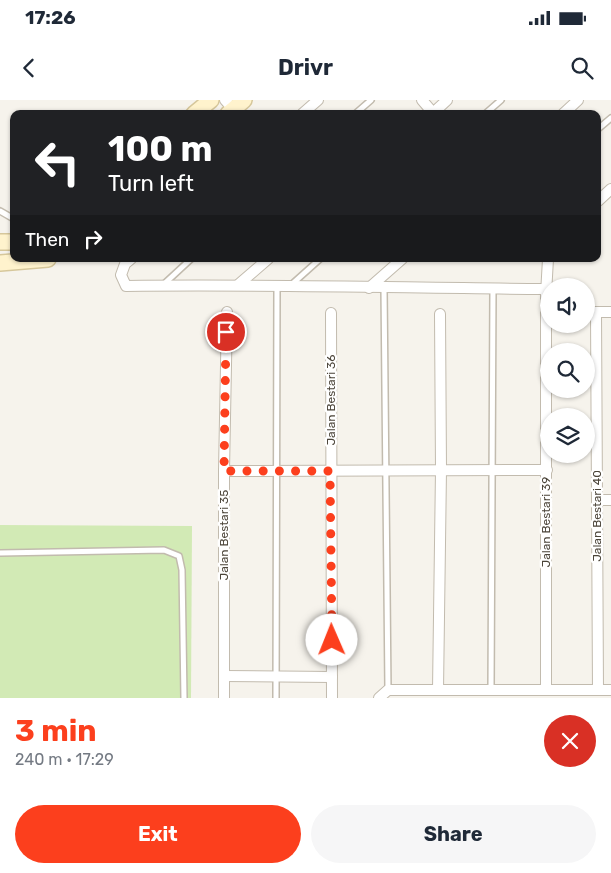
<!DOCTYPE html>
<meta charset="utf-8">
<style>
body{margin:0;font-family:Rubik,sans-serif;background:#f6f6f7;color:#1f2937;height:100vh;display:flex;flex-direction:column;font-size:19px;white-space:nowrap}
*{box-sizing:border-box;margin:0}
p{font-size:16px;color:#747a83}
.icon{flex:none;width:28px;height:28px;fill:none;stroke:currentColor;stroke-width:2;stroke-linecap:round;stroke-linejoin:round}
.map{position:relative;height:598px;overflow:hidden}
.details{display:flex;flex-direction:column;background:#fff;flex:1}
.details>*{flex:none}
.banner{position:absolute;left:10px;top:10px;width:591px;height:152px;border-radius:10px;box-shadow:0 1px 4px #0004;background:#202124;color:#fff;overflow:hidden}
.fabs{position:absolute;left:540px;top:178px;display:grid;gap:10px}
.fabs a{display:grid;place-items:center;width:55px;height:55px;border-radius:50%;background:#fff;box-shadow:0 1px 4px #0004;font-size:25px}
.pin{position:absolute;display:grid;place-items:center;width:42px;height:42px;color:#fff;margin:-21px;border:2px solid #fff;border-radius:50%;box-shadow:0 1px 5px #0007}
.me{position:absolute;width:55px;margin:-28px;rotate:359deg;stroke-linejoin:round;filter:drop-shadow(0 0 4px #0008)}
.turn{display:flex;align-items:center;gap:18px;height:105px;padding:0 15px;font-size:22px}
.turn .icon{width:65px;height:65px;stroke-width:2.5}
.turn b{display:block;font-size:35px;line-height:42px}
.then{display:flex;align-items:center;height:48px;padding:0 15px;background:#0003;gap:10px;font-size:19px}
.round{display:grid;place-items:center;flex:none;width:52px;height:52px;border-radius:26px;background:#f6f6f7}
.summary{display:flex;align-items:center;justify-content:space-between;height:85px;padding:0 15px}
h1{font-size:30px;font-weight:700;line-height:38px;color:#fc3f1d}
.button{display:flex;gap:10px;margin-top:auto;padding:10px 15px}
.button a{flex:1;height:58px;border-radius:30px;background:#fc3f1d;color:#fff;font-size:20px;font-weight:700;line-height:58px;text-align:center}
.button a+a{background:#f6f6f7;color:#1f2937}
.status{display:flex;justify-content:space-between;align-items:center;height:35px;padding:0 25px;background:#fff;direction:ltr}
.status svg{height:14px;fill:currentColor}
header{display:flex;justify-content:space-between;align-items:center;height:65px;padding:0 15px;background:#fff;font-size:22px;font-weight:700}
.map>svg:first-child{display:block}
.green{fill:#d2eab5}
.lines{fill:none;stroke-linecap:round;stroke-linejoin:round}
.lane-casing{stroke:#c2bbae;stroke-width:8}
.street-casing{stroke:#c2bbae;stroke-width:12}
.secondary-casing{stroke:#d6c79b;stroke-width:18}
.lane{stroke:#fff;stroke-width:5}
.street{stroke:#fff;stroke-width:10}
.secondary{stroke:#fff3cd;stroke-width:15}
.route{stroke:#fc3f1d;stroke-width:9;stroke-dasharray:0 16.2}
.labels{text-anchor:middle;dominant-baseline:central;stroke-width:4.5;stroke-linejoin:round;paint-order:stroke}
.street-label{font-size:12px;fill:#4b4439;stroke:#fff}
</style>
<div class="status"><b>17:26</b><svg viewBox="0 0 49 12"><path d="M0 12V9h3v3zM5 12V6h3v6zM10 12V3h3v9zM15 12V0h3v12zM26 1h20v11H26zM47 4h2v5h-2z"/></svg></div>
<header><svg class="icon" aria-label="back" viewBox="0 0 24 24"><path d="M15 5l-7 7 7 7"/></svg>Drivr<svg class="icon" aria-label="search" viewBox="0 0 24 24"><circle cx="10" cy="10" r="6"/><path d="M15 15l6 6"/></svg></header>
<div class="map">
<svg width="611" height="598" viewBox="0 0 611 598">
<rect width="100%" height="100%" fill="#f6f3ec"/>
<polygon class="green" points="0,425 192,426 191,598 0,598"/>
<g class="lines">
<g class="lane-casing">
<g id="lane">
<polyline points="355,14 371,0"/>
<polyline points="485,14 501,0"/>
<polyline points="598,29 611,18"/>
<polyline points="0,111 14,119"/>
<polyline points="164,184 191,159"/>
<polyline points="291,185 320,159"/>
<polyline points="384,188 388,590"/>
<polyline points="0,453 164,450 179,456 182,470 184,598"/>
<polyline points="491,590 493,189"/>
<polyline points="276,598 277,186"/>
</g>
</g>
<g class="street-casing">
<g id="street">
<polyline points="225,0 233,9"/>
<polyline points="422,0 434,14"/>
<polyline points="302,14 318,0"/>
<polyline points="432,14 447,0"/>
<polyline points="563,14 578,0"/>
<polyline points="598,101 611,89"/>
<path d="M131 159 125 164 121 175 126 186C266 184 406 188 546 189"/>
<polyline points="239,184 268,159"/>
<polyline points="369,188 402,159"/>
<polyline points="586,212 611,212"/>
<polyline points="596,212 598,590"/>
<polyline points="331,213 332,598"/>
<polyline points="224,371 547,370"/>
<polyline points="597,400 611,400"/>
<polyline points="224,576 332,577"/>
<polyline points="438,590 441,370 440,214"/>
<polyline points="546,590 546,194 548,159"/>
<polyline points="224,598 224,371 227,212"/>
<polyline points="379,598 388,590 611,590"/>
</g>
</g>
<g class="secondary-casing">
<g id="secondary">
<polyline points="194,14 211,0"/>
<polyline points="228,14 244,0"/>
<polyline points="0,142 14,142"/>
<polyline points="0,163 48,159"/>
</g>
</g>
<use href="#lane" class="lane"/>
<use href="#street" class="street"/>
<use href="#secondary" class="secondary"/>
</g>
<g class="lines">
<polyline class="route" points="226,232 224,371 330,371 332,540"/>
</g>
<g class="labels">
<g class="street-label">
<text transform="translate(331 300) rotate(-90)">Jalan Bestari 36</text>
<text transform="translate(597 416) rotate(-90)">Jalan Bestari 40</text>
<text transform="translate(546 422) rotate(-90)">Jalan Bestari 39</text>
<text transform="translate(224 435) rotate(-90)">Jalan Bestari 35</text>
</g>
</g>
</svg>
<div class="fabs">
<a><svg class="icon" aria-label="sound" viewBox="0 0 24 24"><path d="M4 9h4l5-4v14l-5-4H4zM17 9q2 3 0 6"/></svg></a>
<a><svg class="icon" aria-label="search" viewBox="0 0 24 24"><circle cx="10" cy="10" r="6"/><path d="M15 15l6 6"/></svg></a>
<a><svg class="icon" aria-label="layers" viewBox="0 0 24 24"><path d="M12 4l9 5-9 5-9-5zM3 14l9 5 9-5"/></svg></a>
</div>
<div class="pin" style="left:226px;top:232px;background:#d93025"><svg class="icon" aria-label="arrive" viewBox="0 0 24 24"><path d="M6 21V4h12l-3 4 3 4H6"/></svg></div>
<svg class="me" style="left:332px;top:540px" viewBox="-20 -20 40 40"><circle r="19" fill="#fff"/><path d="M0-13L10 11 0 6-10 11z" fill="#fc3f1d"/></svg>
<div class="banner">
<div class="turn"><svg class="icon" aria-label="left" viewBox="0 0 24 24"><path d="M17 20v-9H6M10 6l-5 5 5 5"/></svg><div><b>100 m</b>Turn left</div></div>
<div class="then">Then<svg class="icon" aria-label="right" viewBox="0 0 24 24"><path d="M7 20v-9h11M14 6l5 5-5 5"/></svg></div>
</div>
</div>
<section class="details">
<div class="summary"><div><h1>3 min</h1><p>240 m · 17:29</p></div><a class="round" style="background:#d93025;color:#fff"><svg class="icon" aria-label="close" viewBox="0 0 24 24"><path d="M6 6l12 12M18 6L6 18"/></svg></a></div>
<div class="button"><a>Exit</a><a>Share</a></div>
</section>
